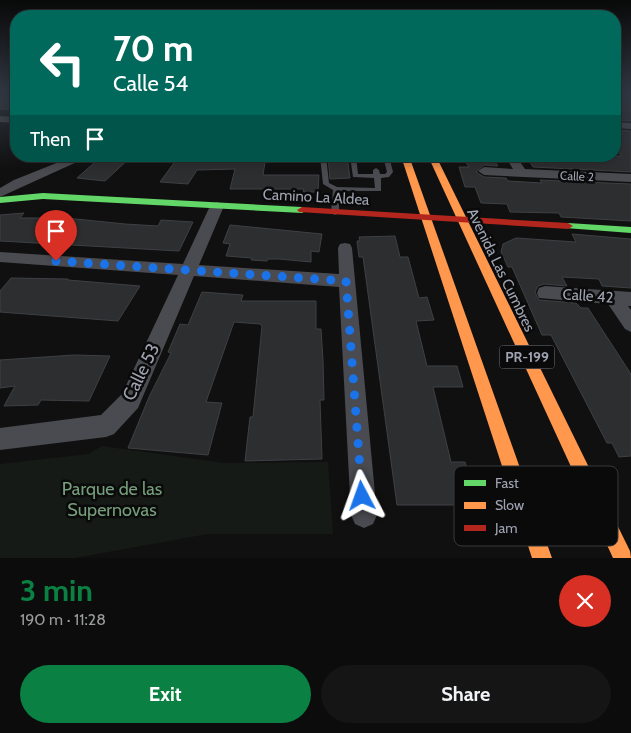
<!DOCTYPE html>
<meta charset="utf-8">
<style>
body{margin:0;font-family:Cabin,sans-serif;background:#151515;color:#f1f3f6;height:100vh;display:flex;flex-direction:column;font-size:19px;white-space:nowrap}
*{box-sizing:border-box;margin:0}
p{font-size:16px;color:#9a9b9d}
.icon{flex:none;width:28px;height:28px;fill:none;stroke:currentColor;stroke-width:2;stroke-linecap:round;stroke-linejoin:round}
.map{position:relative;height:558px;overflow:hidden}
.sheet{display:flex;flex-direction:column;background:#0c0c0c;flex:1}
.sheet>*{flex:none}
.banner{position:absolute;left:10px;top:10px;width:611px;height:152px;border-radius:20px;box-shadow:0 2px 12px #0003,0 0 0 1px #2c2c2d;background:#00695c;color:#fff;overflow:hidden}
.pin{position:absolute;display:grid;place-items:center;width:42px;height:42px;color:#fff;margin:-51px -21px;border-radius:50% 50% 50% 0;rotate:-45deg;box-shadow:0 0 5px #0007}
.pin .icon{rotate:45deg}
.me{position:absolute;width:55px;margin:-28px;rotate:356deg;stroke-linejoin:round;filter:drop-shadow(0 0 4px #0008)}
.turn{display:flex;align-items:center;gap:18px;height:105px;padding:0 20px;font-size:22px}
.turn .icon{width:65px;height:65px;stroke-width:2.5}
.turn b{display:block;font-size:35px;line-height:42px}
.then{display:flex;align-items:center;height:48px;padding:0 20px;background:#0003;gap:10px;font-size:19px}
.round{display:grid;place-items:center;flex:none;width:52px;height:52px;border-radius:26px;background:#151515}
.overview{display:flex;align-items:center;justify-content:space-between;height:85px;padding:0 20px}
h1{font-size:30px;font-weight:800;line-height:38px;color:#0b8043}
.action{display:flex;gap:10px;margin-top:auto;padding:10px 20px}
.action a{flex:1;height:58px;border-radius:30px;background:#0b8043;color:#fff;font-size:20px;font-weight:800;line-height:58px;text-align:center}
.action a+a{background:#151515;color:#f1f3f6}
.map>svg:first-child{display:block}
.green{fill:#151a16}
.building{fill:#2d2e30;stroke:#3e4044}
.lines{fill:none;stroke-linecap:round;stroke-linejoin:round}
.lane{fill:#4a4b50;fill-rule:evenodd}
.street{fill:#4a4b50;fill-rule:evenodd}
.fast{fill:#63d668;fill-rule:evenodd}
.slow{fill:#ff974d;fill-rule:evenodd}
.jam{fill:#b3261e;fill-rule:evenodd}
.route{stroke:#1a73e8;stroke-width:9;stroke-dasharray:0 16.2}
.labels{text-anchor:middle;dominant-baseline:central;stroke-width:5;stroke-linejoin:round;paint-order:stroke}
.far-street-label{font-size:12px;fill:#a0a4b2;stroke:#0a0a0b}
.shield{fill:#0a0a0b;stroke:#737680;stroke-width:1}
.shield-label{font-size:14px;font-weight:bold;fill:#a0a4b2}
.street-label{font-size:15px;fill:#a0a4b2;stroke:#0a0a0b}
.near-street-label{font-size:18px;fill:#a0a4b2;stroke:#0a0a0b}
.near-park-label{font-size:18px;fill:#769e7b;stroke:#0a0a0b}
.key{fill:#0a0a0b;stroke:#37383d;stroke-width:1}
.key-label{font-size:14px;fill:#a0a4b2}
</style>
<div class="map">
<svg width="631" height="558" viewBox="0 0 631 558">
<rect width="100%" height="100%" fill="#101010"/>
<polygon class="green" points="102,446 224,463 328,462 333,534 208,534 75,558 0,558 0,464 88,454"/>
<g class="building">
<polygon points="615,93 631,93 631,121 615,120"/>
<polygon points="0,95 16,98 16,110 0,109"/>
<polygon points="615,130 631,131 631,172 533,167 526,156 622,156 615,149"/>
<polygon points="102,156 132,156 105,181 77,178"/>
<polygon points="179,156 266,156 263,175 319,175 318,192 303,192 304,189 230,189 235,169 197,170 188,184 160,182"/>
<polygon points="328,156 347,156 350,178 330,179"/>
<polygon points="462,156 491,156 498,166 484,165 476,172 484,177 506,178 508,181 542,183 540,180 631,184 631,221 561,217 559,213 510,212 507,204 481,203 475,187 465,187 459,167 469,167"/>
<polygon points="24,213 20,218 66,218 125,224 158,226 161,220 193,222 179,251 0,241 0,215"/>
<polygon points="230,225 322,234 319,252 311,251 311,262 279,259 268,259 267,261 251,260 252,258 226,256 230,244 223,243"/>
<polygon points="572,234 631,239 631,288 602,286 599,279 562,277 567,286 544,284 538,286 535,292 539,300 576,303 581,308 588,308 631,374 631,456 619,457 612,443 607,443 551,335 542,335 512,267 508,267 501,252 503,244 516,238 576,242"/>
<polygon points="395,236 400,257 408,257 419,298 427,297 434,320 416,321 427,366 457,366 463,387 433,387 451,462 465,462 476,505 397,505 363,257 359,257 357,241 360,241 359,237"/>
<polygon points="11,278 68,279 68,280 140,286 118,321 0,312 0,291"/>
<polygon points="202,292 243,295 241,301 316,301 316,329 321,329 323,360 324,400 320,400 322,459 245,461 250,417 253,417 262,326 260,324 234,322 206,402 222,403 208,455 128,448 149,397 171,353 168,352 180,324 188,325"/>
<polygon points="74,355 110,356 89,401 41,400 38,405 4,406 15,386 0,388 0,360"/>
</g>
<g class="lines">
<g class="lane">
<polygon points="320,156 326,156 329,183 337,187 375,188 374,178 353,177 350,156 356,156 358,174 373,174 373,170 376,168 379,170 380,174 385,174 387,172 383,156 389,156 393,172 389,177 381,178 381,191 339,191 339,213 335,215 331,213 333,190 323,184"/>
<polygon points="370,156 376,156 376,162 372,162"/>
</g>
<g class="street">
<polygon points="0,116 16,117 16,123 0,122"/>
<polygon points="615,122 631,123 631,129 615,128"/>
<polygon points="74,156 90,156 0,197 0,188 14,180"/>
<polygon points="505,156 516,156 525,169 631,174 631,182 484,175 478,171 484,167 513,169"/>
<polygon points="217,202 224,206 199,265 339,274 338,248 340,244 345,243 350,244 352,248 377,515 373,524 364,528 355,524 351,515 339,287 194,276 138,408 114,434 106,437 0,450 0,428 101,415 122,394 178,275 0,262 0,252 183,264 210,206"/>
<polygon points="545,286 631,292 631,306 628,306 631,310 631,332 625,329 608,304 539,298 537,293 539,288"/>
</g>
<g class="fast">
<polygon points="43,193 302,207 307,210 302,213 43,199 0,203 0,197"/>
<polygon points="568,223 631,227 631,233 565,228 563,226 565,224"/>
</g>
<g class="slow">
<polygon points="401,156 409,156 552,558 532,558"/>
<polygon points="428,156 436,156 630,551 631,558 613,558"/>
</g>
<polygon class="jam" points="302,207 568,223 573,226 568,229 299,212 297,210"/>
</g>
<linearGradient id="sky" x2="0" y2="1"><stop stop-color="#090909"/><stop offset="0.54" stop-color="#313742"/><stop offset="1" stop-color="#313742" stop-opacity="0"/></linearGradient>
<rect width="631" height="170" fill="url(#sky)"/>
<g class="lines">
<polyline class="route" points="56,261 346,281 362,496"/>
</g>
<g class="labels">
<g class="far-street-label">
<text transform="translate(577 176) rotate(3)">Calle 2</text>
</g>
<rect class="shield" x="499.5" y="345.5" width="55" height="23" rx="4"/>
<g class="shield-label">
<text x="527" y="357">PR-199</text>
</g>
<g class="street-label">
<text transform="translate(316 197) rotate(3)">Camino La Aldea</text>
<text transform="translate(501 270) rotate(64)">Avenida Las Cumbres</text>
<text transform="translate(588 296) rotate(4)">Calle 42</text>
</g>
<g class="near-street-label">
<text transform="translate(141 372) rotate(-64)">Calle 53</text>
</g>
<g class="near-park-label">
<text x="112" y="489">Parque de las<tspan x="112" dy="21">Supernovas</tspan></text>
</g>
</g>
<rect x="454" y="466" width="164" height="80" rx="8" class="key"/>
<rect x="464" y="480" width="22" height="6" fill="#63d668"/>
<rect x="464" y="502" width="22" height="7" fill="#ff974d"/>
<rect x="464" y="525" width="22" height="6" fill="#b3261e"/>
<g class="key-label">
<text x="495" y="488">Fast</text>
<text x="495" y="510">Slow</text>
<text x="495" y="533">Jam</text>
</g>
</svg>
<div class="pin" style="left:56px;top:261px;background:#d93025"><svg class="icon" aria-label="arrive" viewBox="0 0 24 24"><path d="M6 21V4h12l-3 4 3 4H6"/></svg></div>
<svg class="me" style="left:362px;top:496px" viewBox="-20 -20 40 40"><path d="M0-17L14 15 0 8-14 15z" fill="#1a73e8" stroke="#fff" stroke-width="4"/></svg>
<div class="banner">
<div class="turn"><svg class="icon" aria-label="left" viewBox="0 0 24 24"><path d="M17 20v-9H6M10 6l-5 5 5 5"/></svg><div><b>70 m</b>Calle 54</div></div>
<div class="then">Then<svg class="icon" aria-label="arrive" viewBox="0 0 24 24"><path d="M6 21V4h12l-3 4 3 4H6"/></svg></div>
</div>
</div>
<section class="sheet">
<div class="overview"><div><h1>3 min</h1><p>190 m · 11:28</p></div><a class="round" style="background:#d93025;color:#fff"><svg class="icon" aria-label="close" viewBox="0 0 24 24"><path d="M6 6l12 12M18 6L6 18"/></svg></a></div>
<div class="action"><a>Exit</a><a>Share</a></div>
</section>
